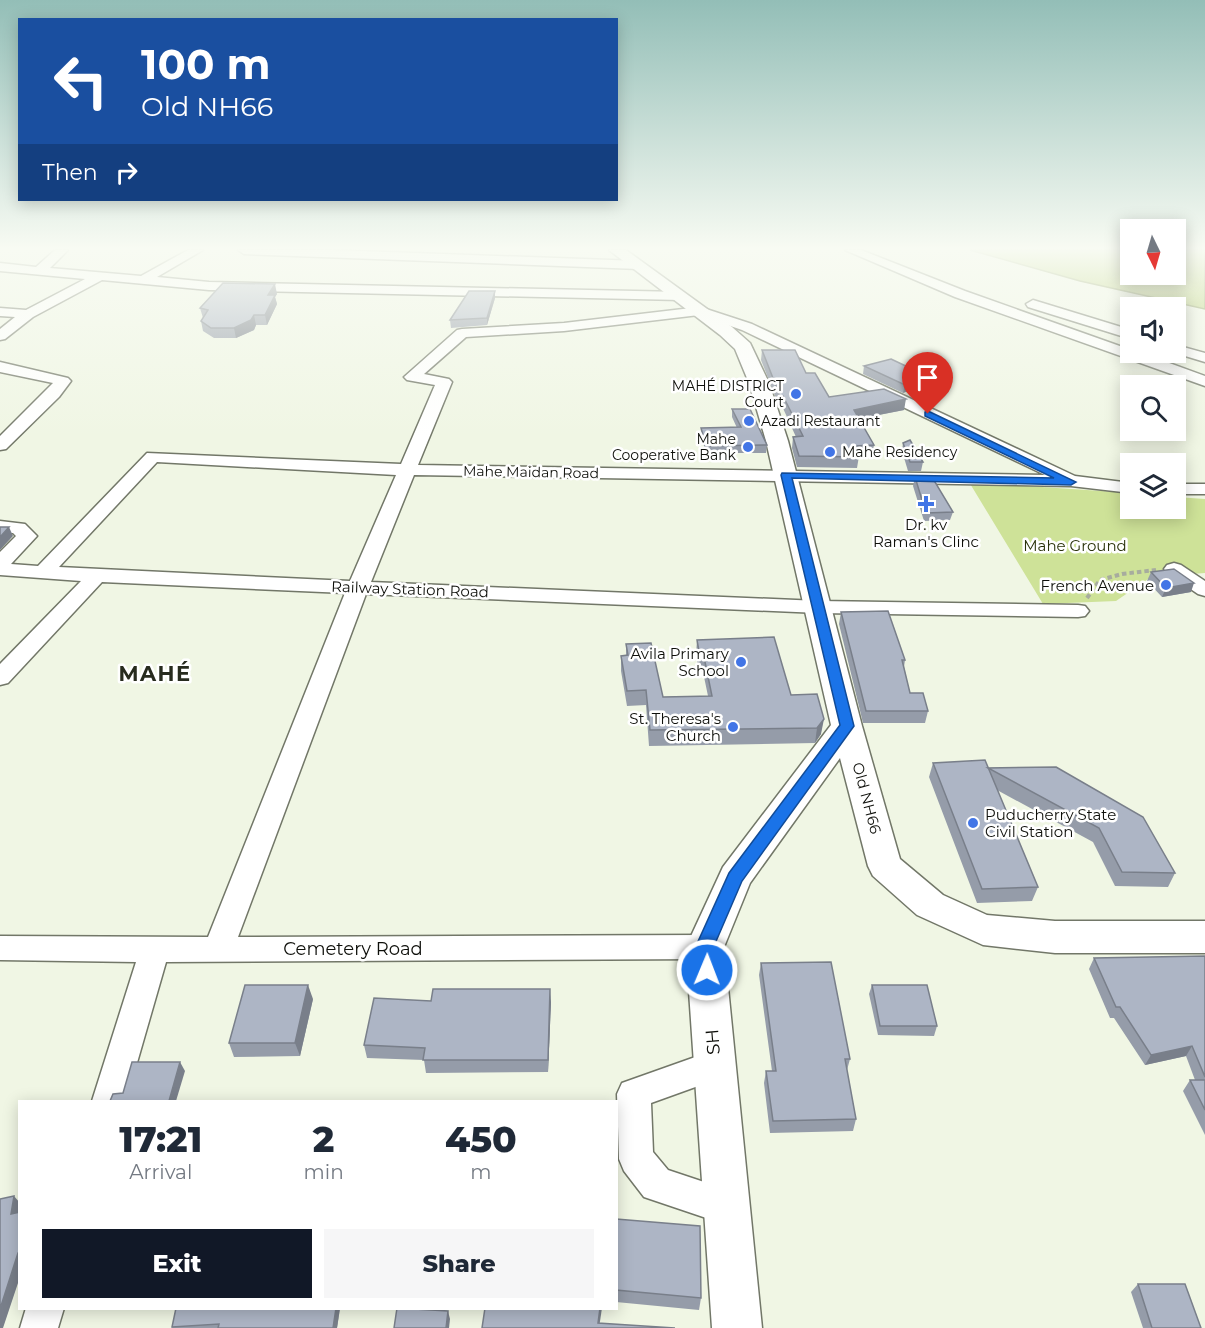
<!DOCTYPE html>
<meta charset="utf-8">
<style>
body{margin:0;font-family:Montserrat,sans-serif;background:#f6f6f7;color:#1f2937;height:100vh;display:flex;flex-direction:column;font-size:22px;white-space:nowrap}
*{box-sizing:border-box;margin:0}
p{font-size:20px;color:#747a83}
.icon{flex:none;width:33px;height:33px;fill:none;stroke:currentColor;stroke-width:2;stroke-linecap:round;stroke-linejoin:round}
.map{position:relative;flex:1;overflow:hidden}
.details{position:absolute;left:18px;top:1100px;width:600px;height:210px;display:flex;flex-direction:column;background:#fff;border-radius:0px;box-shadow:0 3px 15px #0003}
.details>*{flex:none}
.banner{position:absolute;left:18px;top:18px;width:600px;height:183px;border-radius:0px;box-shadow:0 3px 15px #0003;background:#1a4fa0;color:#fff;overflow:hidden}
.needle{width:39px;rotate:175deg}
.controls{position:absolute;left:1120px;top:219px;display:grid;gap:12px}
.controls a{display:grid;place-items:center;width:66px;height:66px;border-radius:0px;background:#fff;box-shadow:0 3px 15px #0003;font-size:30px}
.pin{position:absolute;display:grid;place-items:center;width:51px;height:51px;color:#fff;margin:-62px -26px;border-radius:50% 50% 50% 0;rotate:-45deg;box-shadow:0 0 6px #0007}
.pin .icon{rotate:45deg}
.me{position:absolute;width:66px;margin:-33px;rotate:1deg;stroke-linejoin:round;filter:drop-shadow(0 0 4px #0008)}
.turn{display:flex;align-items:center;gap:21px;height:126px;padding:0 24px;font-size:27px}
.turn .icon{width:78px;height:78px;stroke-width:2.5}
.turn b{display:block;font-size:42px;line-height:51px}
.then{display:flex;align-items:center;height:57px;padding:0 24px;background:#0003;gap:12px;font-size:22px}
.eta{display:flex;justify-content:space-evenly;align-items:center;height:102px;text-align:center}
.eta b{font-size:36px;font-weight:800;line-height:42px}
.button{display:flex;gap:12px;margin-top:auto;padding:12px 24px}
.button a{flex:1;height:69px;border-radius:0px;background:#111827;color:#fff;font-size:24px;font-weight:800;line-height:69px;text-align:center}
.button a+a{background:#f6f6f7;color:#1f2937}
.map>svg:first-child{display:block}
.green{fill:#cee298}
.water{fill:#b5cd6e;stroke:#839450;stroke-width:1.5}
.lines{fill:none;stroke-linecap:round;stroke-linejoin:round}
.minor-casing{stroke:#727768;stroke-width:3}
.major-casing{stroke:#727768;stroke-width:3}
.path{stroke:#a7ac9e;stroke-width:4;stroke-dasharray:4.5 3;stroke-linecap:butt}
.minor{fill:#fff;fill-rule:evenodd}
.major{fill:#fff;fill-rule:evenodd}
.wall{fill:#959ca9}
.shaded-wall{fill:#797f8a}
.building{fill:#adb5c5;stroke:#797f8a;stroke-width:1.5}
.route{fill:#1a73e8;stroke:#114b97;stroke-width:1.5}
.poi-dot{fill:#4275e6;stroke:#fff;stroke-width:2}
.labels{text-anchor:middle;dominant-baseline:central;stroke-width:5;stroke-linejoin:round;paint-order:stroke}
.far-poi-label{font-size:14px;fill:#0e0f0a;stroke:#fff;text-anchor:end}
.far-street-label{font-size:14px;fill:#0e0f0a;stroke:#fff}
.poi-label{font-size:15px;fill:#0e0f0a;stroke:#fff;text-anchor:end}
.park-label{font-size:15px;fill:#2a330b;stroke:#fff}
.street-label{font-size:15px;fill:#0e0f0a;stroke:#fff}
.near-street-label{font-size:18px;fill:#0e0f0a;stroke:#fff}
.district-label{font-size:21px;font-weight:bold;letter-spacing:1.5px;fill:#272b1e;stroke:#fff}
</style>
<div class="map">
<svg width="1205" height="1328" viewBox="0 0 1205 1328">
<rect width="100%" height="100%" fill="#f0f6e4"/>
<polygon class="green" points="969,482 1131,493 1131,508 1176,508 1176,497 1205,499 1205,573 1151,577 1116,601 1043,604"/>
<polygon class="water" points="970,250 1131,250 1131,274 1176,274 1176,250 1205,250 1205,309 1080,281"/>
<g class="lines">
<g class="minor-casing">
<g id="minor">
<polygon points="55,250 68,250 50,268 141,276 188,250 203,250 157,277 209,282 681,292 688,296 681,300 209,290 102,280 33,317 5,339 0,340 0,329 15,317 0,316 0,308 26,310 85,279 0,271 0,263 36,267"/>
<polygon points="238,250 332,250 639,261 645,265 639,269 244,254"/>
<polygon points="845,250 861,250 965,291 1131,350 1131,352 1139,352 1205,376 1205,386 955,297"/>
<polygon points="1033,300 1131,330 1131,339 1028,307 1026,304"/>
<path d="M700 307 752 324 1075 476 1131 483V493L1071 486 414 475 371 582 819 601 1078 605 1085 606 1089 611 1085 616 1078 617 819 613 366 594 238 937 705 935 715 938 720 947 715 956 705 959 166 962 126 1101H92L136 962 0 960V936L208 937 345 593 102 582 8 683 0 685V664L81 581 0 575V552L16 536 13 533H0V521L25 524 37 536 11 564 38 566 147 453 401 464 435 385 407 380 404 377 457 330 462 329 564 323ZM699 315 742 330 1045 475 418 465 452 382 449 379 424 374 466 337 564 331ZM157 462 396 475 350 581 59 567Z"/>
<polygon points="1176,345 1205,353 1205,362 1172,352 1176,352"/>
<polygon points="0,362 68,378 71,381 59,397 6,449 0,450 0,436 53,383 0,372"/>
<rect x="1176" y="484" width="29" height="10"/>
<polygon points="1174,563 1181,565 1205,581 1205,596 1198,594 1167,573 1164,569 1167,565"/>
<polygon points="715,1050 726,1054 731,1065 726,1076 651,1103 653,1152 668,1170 740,1194 745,1207 740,1220 727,1225 644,1197 624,1171 619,1159 617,1094 622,1083"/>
<polygon points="26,1308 64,1308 58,1328 20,1328"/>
</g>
</g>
<g class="major-casing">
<polygon id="major" points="609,250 626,250 732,327 750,343 769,383 788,441 862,726 900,859 943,895 987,915 1055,921 1205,921 1205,953 1055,953 983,945 917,915 873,876 868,866 840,758 750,883 724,947 762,1328 712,1328 686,947 723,867 831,725 766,441 749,383 735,349 720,335"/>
</g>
<polyline class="path" points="1087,598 1100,580 1122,574 1156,570"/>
<use href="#minor" class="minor"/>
<use href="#major" class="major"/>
</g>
<g class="wall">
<polygon points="277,294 275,297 277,304 267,325 256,325 254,330 236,338 214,338 203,331 201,321 203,318 200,308"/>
<polygon points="495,298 487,325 451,328 450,320"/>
<polygon points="762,350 806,373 829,397 904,410 859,419 874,445 872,455 859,456 857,468 797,467 792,448 793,437 796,437 782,406 779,406 761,360"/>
<polygon points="864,366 925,384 903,393 863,374"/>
<polygon points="732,409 767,445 766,453 706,453 701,436 701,428 737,428 732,417"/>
<polygon points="903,443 923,462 921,471 908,471 902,451"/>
<polygon points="915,477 953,512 950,520 924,521 913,486"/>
<polygon points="1151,572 1191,592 1162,597 1147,581"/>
<polygon points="841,612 905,660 904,667 910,693 928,711 925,723 863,723 839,624"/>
<polygon points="697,640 791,695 817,694 821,734 815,743 649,746 646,705 627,706 621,671 621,656 626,655 626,644 663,697 708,696 703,672 699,672 696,655"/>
<polygon points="933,763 988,768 1056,767 1175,873 1168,887 1115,886 1093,842 997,790 1038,887 1032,901 977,903 929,777"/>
<polygon points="1205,956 1205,1135 1183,1091 1190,1080 1195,1080 1186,1056 1145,1065 1114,1018 1110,1018 1089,969 1094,958"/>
<polygon points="761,963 850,1059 847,1070 856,1119 853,1131 770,1133 764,1083 766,1071 772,1071 759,975"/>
<polygon points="872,985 937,1026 934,1036 878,1035 869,994"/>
<polygon points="313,999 300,1056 234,1057 229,1043"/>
<polygon points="431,1001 551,1002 548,1072 426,1073 424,1060 367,1058 364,1045"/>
<polygon points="616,1219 701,1298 699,1310 616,1302"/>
<polygon points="1138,1284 1201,1328 1143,1328 1131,1292"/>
<polygon points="176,1308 340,1308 337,1328 172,1328"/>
</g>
<g class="shaded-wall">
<polygon points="275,284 277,294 275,297 277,304 267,325 265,315 268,295"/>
<polygon points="495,291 495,298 487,325 487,318"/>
<polygon points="254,315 256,325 254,330 236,338 234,328"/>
<polygon points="927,376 925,384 903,393 905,385"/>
<polygon points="906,399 904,410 852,420 854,410"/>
<polygon points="9,527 13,536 0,550 0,537"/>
<polygon points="1194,583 1191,592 1162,597 1166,588"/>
<polygon points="824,719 821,734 815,743 817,728"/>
<polygon points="308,985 313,999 300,1056 295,1043"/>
<polygon points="550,989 551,1002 548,1072 548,1060"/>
<polygon points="1192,1046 1186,1056 1145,1065 1151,1055"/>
<polygon points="180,1062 185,1071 176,1101 169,1101"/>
<polygon points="14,1196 20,1203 17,1221 11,1214"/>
<polygon points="18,1253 20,1255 20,1277 3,1328 0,1328 0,1309"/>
<polygon points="336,1308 340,1308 337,1328 333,1328"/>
<polygon points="600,1308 602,1308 599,1328 598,1323"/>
<polygon points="448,1311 450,1319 449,1328 446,1328"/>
</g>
<g class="building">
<polygon points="223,283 275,284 268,295 275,295 265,315 254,315 251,320 234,328 211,328 201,321 208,310 200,308"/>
<polygon points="469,291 495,291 487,318 450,320"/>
<polygon points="762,350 795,350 806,373 815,373 829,397 884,389 906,399 854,410 874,445 856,446 859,457 799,456 793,437 803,436 783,396 780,396"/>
<polygon points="891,359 927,376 905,385 864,366"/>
<polygon points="732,409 750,409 767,445 706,446 701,428 741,427"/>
<polygon points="910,440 923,462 910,462 903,443"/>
<polygon points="915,477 932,477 953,512 926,513"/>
<polygon points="0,527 9,527 0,537"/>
<polygon points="1174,569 1194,583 1166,588 1151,572"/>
<polygon points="888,611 905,660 902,660 910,693 923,693 928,711 866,711 841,612"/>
<polygon points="774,637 791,695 817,694 824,719 817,728 650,730 646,690 627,691 621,656 628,655 626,644 651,643 663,697 712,696 704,657 700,657 697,640"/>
<polygon points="985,760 1038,887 982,889 933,763"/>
<polygon points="1056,767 1143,817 1175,873 1122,872 1099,828 988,768"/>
<polygon points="1205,956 1205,1077 1192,1046 1151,1055 1120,1007 1116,1007 1094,958"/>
<polygon points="831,962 850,1059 845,1059 856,1119 773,1121 766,1071 776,1071 761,963"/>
<polygon points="245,985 308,985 295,1043 229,1043"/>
<polygon points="872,985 927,985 937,1026 880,1026"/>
<polygon points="433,989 550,989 548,1060 423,1060 425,1048 364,1045 374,998 431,1001"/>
<polygon points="132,1062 180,1062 169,1101 110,1101 113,1094 123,1093"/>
<polygon points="1190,1080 1205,1080 1205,1110"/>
<polygon points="14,1196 11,1214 20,1212 20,1253 18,1253 0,1309 0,1199"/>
<polygon points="616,1219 700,1226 701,1298 616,1290"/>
<polygon points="1138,1284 1185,1284 1201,1328 1152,1328"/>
<polygon points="176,1308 336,1308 333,1328 218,1328 219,1324 172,1327"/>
<polygon points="397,1308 448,1311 446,1328 394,1328"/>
<polygon points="485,1308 600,1308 598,1323 675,1328 482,1328"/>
</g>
<linearGradient id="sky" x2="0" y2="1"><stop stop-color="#93beb7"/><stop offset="0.57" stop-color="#f8fbf3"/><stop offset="1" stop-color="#f8fbf3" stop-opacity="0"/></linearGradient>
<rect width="1205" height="436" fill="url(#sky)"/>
<polygon class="route" points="928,411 1076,482 1071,485 792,478 854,726 742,881 714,946 716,970 714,976 707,978 701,976 698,970 696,946 729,873 840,725 781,475 782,473 1054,478 925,416 925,412"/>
<g class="poi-dot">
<circle cx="796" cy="394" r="6"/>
<circle cx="749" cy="421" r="6"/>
<circle cx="748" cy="447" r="6"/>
<circle cx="830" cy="452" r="6"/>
<path d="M923 495h6v6h6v6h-6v6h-6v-6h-6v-6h6z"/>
<circle cx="1166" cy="585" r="6"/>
<circle cx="741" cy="662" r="6"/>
<circle cx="733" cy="727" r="6"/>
<circle cx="973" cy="823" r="6"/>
</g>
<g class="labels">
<g class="far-poi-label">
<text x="784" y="386">MAHÉ DISTRICT<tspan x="784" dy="16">Court</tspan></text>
<text x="761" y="421" text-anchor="start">Azadi Restaurant</text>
<text x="736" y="439">Mahe<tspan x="736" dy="16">Cooperative Bank</tspan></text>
<text x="842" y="452" text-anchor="start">Mahe Residency</text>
</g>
<g class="far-street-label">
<text transform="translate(531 472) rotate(1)">Mahe Maidan Road</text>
</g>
<g class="poi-label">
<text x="926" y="524" text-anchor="middle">Dr. kv<tspan x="926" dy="17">Raman's Clinc</tspan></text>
<text x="1154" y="585">French Avenue</text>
<text x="729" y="653">Avila Primary<tspan x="729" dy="17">School</tspan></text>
<text x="721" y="718">St. Theresa's<tspan x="721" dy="17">Church</tspan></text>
<text x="985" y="814" text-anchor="start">Puducherry State<tspan x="985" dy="17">Civil Station</tspan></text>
</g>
<g class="park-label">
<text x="1075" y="545">Mahe Ground</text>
</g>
<g class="street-label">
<text transform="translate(410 589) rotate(2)">Railway Station Road</text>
<text transform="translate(867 798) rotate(75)">Old NH66</text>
</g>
<g class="near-street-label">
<text x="353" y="949">Cemetery Road</text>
<text transform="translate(713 1042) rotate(-95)">SH</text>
</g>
<g class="district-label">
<text x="155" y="673">MAHÉ</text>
</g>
</g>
</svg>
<div class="controls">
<a><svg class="needle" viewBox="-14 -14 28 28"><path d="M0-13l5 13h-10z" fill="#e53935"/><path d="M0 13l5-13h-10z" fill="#747a83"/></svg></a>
<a><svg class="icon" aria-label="sound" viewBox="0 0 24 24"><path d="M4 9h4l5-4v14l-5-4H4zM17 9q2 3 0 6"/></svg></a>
<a><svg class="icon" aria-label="search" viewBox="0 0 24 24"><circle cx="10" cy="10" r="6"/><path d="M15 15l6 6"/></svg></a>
<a><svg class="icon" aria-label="layers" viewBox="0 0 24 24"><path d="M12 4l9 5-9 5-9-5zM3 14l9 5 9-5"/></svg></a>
</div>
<div class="pin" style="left:928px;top:414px;background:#d93025"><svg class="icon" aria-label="arrive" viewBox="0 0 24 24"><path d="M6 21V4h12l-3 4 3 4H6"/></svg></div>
<svg class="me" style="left:707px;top:970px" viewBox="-20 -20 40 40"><circle r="17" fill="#1a73e8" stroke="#fff" stroke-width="3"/><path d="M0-11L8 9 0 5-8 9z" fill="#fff"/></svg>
<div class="banner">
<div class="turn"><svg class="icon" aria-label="left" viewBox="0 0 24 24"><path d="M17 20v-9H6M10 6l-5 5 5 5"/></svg><div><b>100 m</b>Old NH66</div></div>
<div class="then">Then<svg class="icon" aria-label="right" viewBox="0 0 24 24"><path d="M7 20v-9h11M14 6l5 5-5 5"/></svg></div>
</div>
<section class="details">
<div class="eta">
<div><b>17:21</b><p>Arrival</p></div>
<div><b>2</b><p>min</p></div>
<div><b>450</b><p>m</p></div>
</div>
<div class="button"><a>Exit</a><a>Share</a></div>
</section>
</div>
